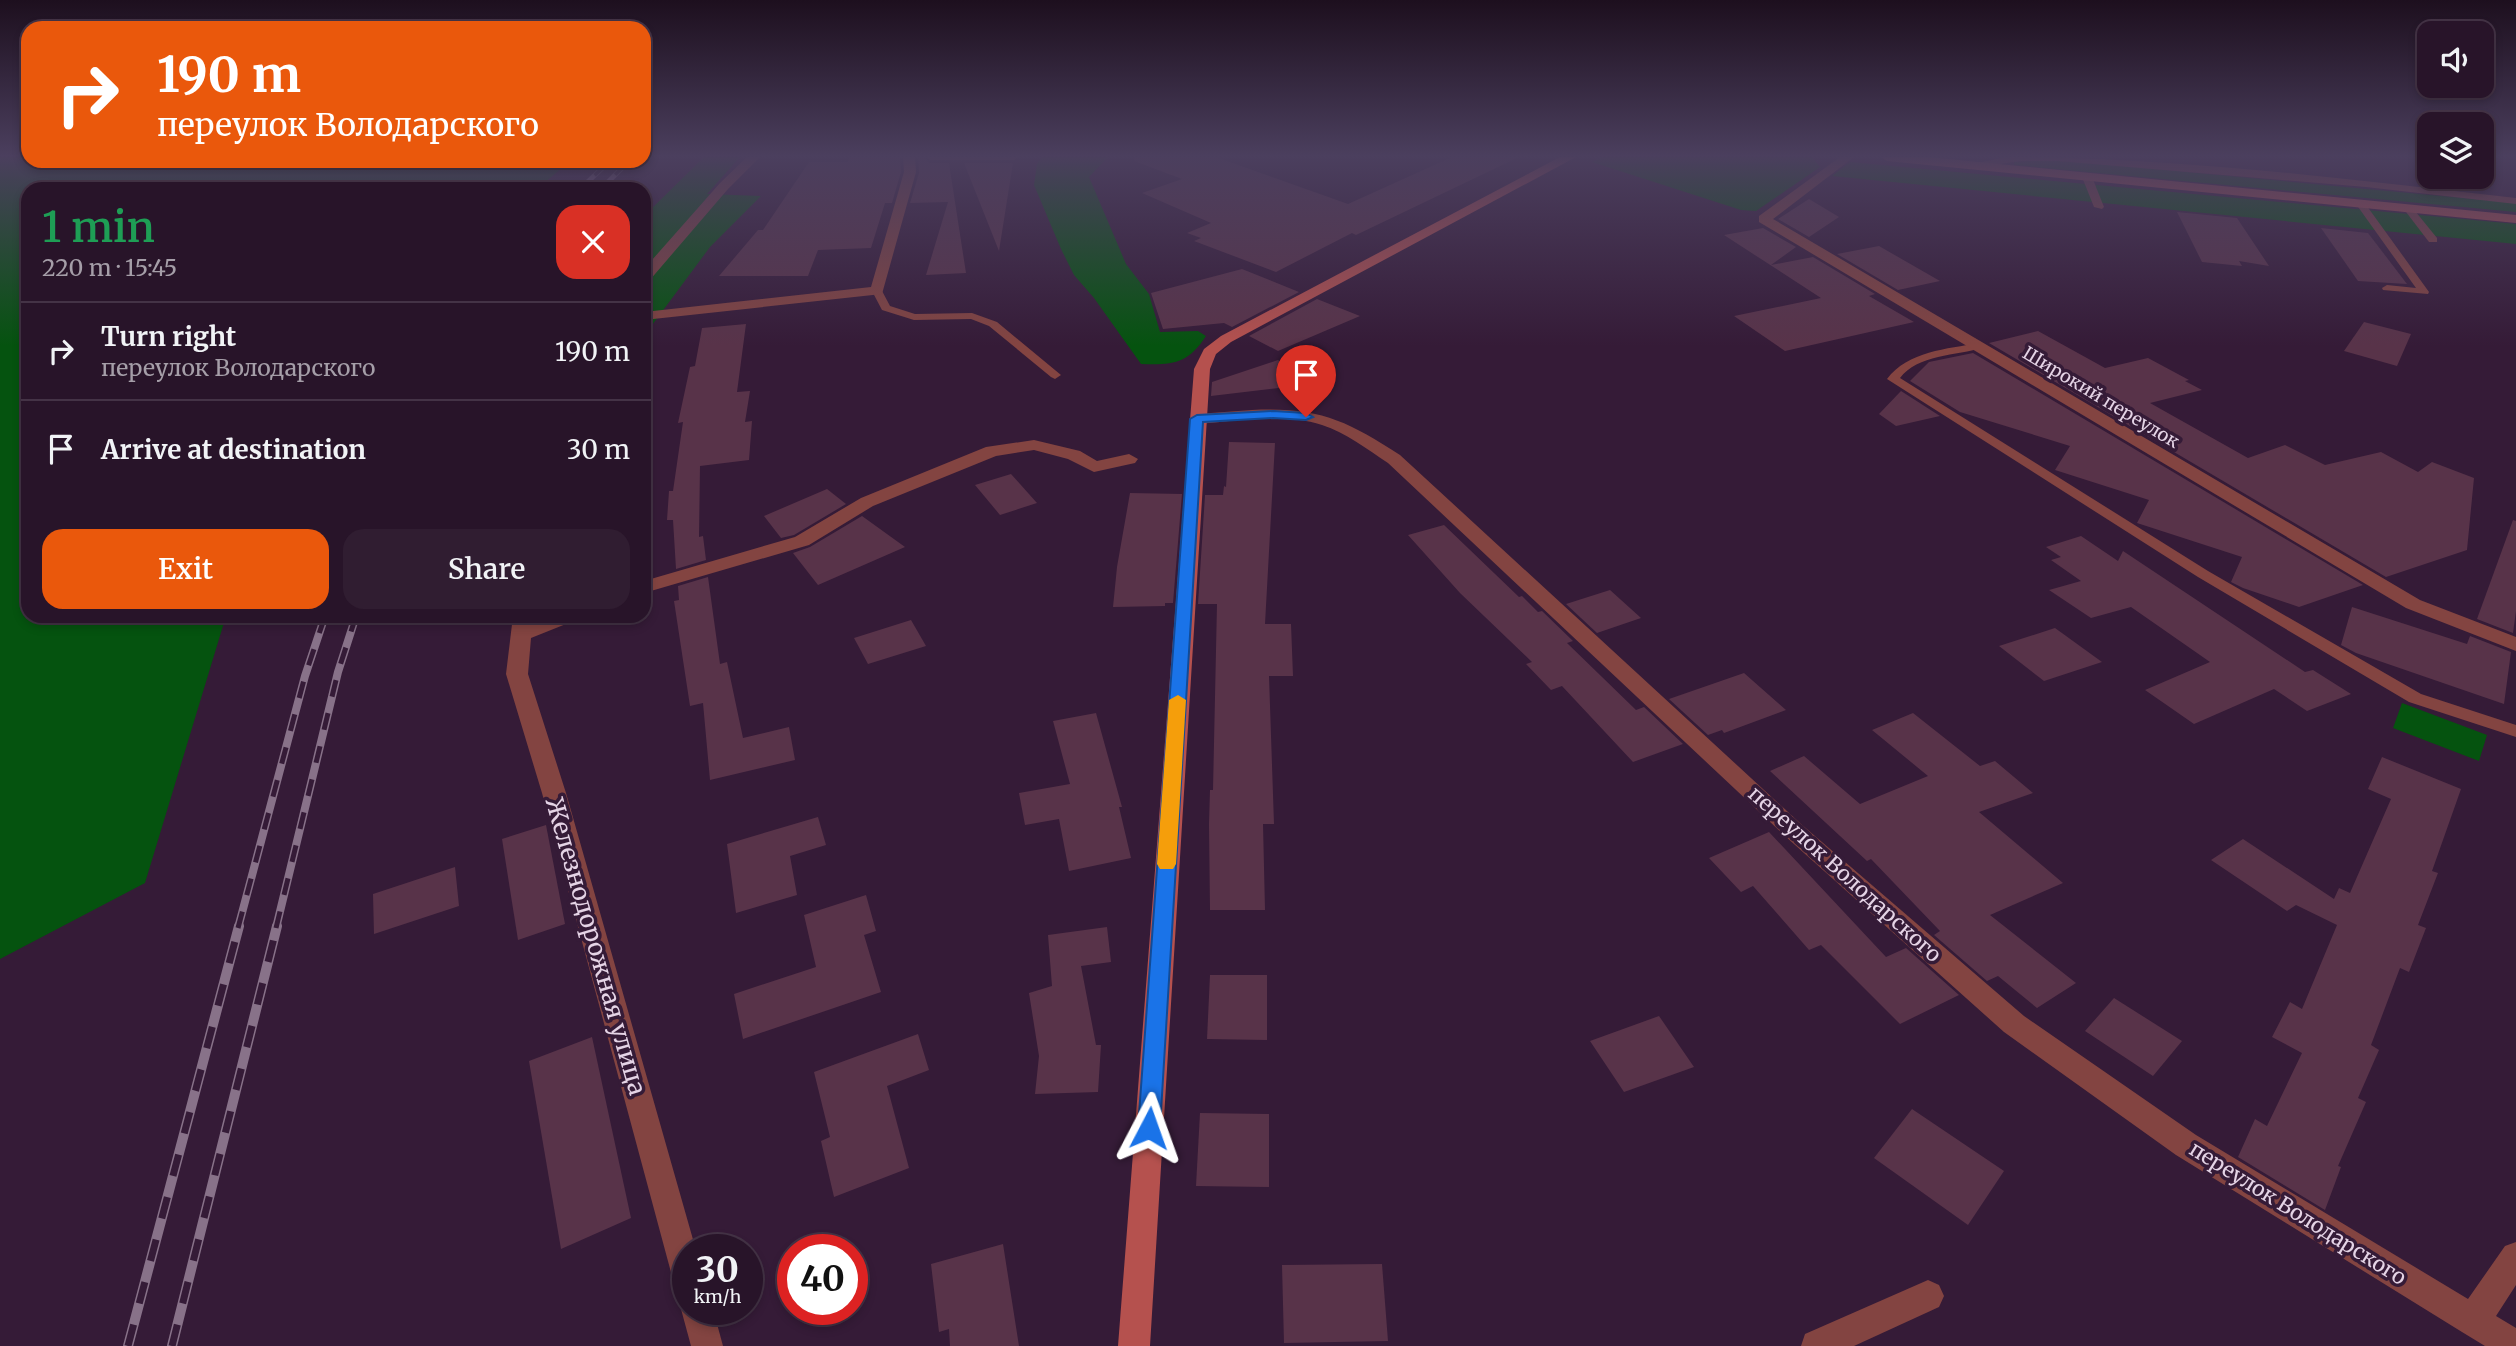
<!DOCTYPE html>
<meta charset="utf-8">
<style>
body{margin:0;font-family:Merriweather,serif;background:#301d31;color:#f1f3f6;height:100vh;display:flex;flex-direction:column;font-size:26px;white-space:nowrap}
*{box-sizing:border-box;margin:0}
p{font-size:23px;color:#a59ea8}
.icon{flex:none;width:38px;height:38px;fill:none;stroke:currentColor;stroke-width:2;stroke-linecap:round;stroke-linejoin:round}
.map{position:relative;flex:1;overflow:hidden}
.panel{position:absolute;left:21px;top:182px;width:630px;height:441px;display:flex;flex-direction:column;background:#281429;border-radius:21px;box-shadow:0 4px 10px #0003,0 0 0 2px #443346}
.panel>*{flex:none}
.hud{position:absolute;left:21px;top:21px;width:630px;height:147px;border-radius:21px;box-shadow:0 4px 10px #0003,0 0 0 2px #443346;background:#ea580c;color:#fff;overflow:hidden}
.controls{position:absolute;left:2417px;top:21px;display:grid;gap:14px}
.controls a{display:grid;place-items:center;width:77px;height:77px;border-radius:14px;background:#281429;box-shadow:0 4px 10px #0003,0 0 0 2px #443346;font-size:35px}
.speed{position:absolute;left:672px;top:1234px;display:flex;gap:14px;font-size:35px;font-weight:700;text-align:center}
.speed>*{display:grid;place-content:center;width:91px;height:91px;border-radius:50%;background:#281429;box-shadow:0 4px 10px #0003,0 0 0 2px #443346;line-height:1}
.speed small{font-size:18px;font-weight:400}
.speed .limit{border:10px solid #d22;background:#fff;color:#111}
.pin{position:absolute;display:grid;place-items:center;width:60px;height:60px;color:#fff;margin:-72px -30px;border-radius:50% 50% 50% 0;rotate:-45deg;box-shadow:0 0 7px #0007}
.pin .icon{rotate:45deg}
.me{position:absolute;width:77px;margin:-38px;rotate:4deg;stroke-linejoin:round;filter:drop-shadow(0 0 5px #0008)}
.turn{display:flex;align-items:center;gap:24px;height:147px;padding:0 21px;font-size:32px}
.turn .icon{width:91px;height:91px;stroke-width:2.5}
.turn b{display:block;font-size:49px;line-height:60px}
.round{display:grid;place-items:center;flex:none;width:74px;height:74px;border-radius:21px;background:#301d31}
.head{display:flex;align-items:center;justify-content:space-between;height:119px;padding:0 21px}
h1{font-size:42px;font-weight:600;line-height:52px;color:#1e9e55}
.button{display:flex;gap:14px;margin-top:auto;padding:14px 21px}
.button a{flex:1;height:80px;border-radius:21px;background:#ea580c;color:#fff;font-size:28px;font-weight:600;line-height:80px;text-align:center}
.button a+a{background:#301d31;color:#f1f3f6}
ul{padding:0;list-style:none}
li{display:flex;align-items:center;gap:21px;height:98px;padding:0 21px;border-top:2px solid #443346}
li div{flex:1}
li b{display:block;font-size:26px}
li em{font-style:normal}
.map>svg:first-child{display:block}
.green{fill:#05530f}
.building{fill:#583349}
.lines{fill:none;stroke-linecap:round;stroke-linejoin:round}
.lane{fill:#834441;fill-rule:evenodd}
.street{fill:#834441;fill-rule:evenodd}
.secondary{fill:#b5514e;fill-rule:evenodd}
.rail-far2-casing{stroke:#887289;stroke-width:5}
.rail-far1-casing{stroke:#887289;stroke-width:8}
.rail-casing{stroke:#887289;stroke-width:10}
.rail-far2{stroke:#351b37;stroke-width:3.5;stroke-dasharray:10;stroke-linecap:butt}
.rail-far1{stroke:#351b37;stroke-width:5;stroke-dasharray:17;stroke-linecap:butt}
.rail{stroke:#351b37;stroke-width:7;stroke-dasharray:22;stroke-linecap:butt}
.route{fill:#1a73e8;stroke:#114b97;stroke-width:2}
.slow{fill:#f59e0b}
.labels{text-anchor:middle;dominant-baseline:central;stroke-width:7;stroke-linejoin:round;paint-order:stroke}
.far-street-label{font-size:18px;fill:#e5d4e6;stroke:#351b37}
.street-label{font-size:21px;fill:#e5d4e6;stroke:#351b37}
.near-street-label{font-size:24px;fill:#e5d4e6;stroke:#351b37}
</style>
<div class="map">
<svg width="2516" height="1346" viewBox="0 0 2516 1346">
<rect width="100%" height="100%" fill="#351b37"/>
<g class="green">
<polygon points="0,157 28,157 28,161 570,161 537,189 28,189 28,616 226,616 145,883 0,959"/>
<polygon points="704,157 740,157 707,194 761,196 710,247 644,336 644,216"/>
<path d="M1042 157H1108L1089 177 1126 264 1149 294 1160 332 1198 331 1206 336C1188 364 1173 365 1141 364L1094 298 1074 275 1061 249 1034 185 1037 164Z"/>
<polygon points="1603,157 1812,157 1820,167 1756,211 1741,210 1592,162"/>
<polygon points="2058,160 2516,203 2516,212 2014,165 2014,162"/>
<polygon points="1850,162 2516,224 2516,244 1832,176"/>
<polygon points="2402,703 2487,735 2479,761 2393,728"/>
</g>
<g class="building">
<polygon points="849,157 900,157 901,172 892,203 885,203 871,248 818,250 808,276 719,276 758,230 763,230 809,162 848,162"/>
<polygon points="918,157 924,157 930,163 949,163 966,273 926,275 948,202 910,203 919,173"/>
<polygon points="1134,157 1216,157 1348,204 1452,157 1519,157 1356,235 1352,233 1276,272 1194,241 1201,238 1187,233 1211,223 1142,193 1182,179 1134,161"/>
<polygon points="964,163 1013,163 999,251"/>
<polygon points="1809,199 1839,217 1809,237 1778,219"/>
<polygon points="2177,212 2237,218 2269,266 2239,261 2242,266 2202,262"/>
<polygon points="1763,228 1796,247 1771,265 1813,257 1875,294 1869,296 1914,322 1785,351 1734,316 1821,298 1724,235"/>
<polygon points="2321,228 2368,233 2407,284 2358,281"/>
<polygon points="1879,246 1940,281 1898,290 1837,254"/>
<polygon points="1242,269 1299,292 1232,327 1224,323 1163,329 1151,293"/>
<polygon points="1317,299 1360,316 1278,351 1249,336"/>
<polygon points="2364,322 2411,334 2397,366 2344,351"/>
<polygon points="746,324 737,392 750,391 745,422 752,421 749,460 700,466 699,537 703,536 706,560 676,569 673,520 667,520 669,491 673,491 683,422 678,423 690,367 695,366 702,328"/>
<polygon points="2038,331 2105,368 2148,358 2189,380 2185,381 2202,390 2150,403 2248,458 2285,445 2325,465 2381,452 2418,472 2432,462 2474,478 2467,550 2386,577 1989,343"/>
<polygon points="1973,353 2363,585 2299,607 2243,588 2231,582 2242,557 2137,523 2149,500 2055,470 2070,446 1960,412 1910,381 1929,362"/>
<polygon points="1278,360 1306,379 1279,388 1211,396 1212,382"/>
<polygon points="1901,391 1940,416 1896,426 1879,414"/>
<polygon points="1229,442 1275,443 1265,624 1291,624 1293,676 1269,676 1274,824 1263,824 1265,910 1210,910 1209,824 1210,790 1213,790 1217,604 1198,604 1205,495 1223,495 1224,486 1226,487"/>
<polygon points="1011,474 1037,503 1000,515 975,485"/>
<polygon points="827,489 846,504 794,535 781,538 764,516"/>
<polygon points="1130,493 1182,494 1173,603 1165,603 1165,606 1113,607 1117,567"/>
<polygon points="862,516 905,547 818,585 793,553 810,547"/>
<polygon points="2513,520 2516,521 2516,611 2513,633 2477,619"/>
<polygon points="1444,525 1519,597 1522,596 1538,612 1542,611 1573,641 1567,643 1636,710 1644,707 1683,744 1633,762 1562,686 1551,690 1526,664 1532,662 1460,593 1408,535"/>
<polygon points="2081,536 2118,561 2123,551 2305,672 2313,670 2351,694 2307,711 2274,689 2194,724 2145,690 2210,662 2131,607 2091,618 2049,590 2081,581 2051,560 2061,557 2046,547"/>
<polygon points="708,577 720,664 727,662 743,738 789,727 795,760 710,780 703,703 690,706 674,601 679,600 678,586"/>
<polygon points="1610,590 1641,618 1597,633 1566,604"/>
<polygon points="2352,607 2467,644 2470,636 2511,652 2504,704 2356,653 2341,645"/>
<polygon points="911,620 926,646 868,664 854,638"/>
<polygon points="2055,628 2102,662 2044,681 1999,646"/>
<polygon points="1744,673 1786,710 1724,733 1722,730 1708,735 1669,699"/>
<polygon points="1096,713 1122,807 1119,807 1131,858 1069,871 1059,819 1025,825 1019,793 1070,784 1053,721"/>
<polygon points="1913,713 1980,766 1995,761 2033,793 1979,812 2063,883 1990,915 2076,983 2037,1008 1998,976 1987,981 1934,935 1940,931 1871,859 1867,861 1770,771 1804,756 1860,804 1928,776 1872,730"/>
<polygon points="2382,757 2461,789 2432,871 2438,873 2418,925 2426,928 2409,972 2400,968 2371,1045 2379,1050 2358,1098 2366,1102 2338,1166 2341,1167 2325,1210 2238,1157 2255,1119 2267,1126 2302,1053 2272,1037 2290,1002 2302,1009 2337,925 2296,905 2287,911 2211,860 2243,839 2334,899 2339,888 2350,893 2391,799 2368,789"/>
<polygon points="818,817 826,845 790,856 797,895 736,913 727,844"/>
<polygon points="546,825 565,924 518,940 502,839"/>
<polygon points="1769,832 1886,957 1906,948 1959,995 1900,1024 1821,945 1809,950 1753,886 1741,892 1709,858"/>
<polygon points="455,867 459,906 374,934 373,894"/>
<polygon points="866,895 876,931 864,935 881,992 743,1039 734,994 816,967 804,915"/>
<polygon points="1107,927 1111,962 1081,966 1096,1045 1101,1045 1098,1092 1035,1094 1039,1056 1029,993 1052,986 1048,935"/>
<polygon points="1210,975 1267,975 1267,1040 1207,1039"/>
<polygon points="2114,998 2182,1041 2153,1076 2085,1031"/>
<polygon points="1659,1016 1694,1067 1624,1092 1590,1041"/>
<polygon points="918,1034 929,1070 887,1086 909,1168 834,1197 821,1141 830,1137 814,1072"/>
<polygon points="592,1037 631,1218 561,1249 529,1061"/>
<polygon points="1912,1109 2004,1171 1968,1225 1874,1158"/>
<polygon points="1200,1113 1269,1114 1269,1187 1196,1186"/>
<polygon points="1003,1244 1019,1346 950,1346 949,1329 939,1332 931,1264"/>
<polygon points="1382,1264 1388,1341 1284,1343 1282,1265"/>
</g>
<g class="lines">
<g class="lane">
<polygon points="926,157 1018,157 1014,160 930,160"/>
<path d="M2006 157C2176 157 2347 179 2516 198V204L2366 187 2058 161H2020L1968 169 1963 166Z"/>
<polygon points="2087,174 2092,177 2104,207 2102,209 2094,207 2082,177"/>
<polygon points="2358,202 2364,202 2429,292 2428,294 2383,290 2382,288 2387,285 2416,288 2356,204"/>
<polygon points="2405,206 2411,206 2437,238 2437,242 2429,242 2403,208"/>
<polygon points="873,289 881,289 890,306 915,314 972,313 997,322 1061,375 1055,379 1051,377 989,326 971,319 914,320 882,310 872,291"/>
<path d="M1979 343 1985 346 1983 348C1957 355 1917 355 1900 378L2208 571 2421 694 2516 725V737L2409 702 2198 577 1887 379C1908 351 1947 349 1979 343Z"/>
</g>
<g class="street">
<polygon points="747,157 760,157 728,189 649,281 644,282 644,269 720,183"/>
<polygon points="903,157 915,157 916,172 882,294 644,320 644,312 871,287 904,172"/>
<polygon points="1840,157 1854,157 1773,219 2420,600 2516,637 2516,651 2406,608 1759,222 1759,216"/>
<path d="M1252 410C1318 407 1346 420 1400 455L1801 824 2024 1016 2196 1135 2468 1299 2505 1246 2516 1242V1285L2496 1316 2516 1328V1346H2485L2462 1332 2176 1155 2004 1032 1785 836 1388 463C1367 449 1346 433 1322 425 1283 412 1237 421 1197 424L1189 419 1197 414Z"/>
<polygon points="1034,440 1080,451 1097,461 1129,454 1138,459 1135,463 1094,472 1068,459 1034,450 996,456 873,506 809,545 644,593 644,581 795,537 861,498 986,447"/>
<polygon points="513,616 533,616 532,623 550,616 579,616 576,620 531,638 528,674 566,793 696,1250 688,1250 688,1292 677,1287 672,1276 542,793 506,674"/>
<polygon points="1928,1280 1939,1285 1944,1296 1939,1307 1854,1346 1801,1346 1805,1334"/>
<polygon points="688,1297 688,1309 713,1309 723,1346 691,1346 681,1309"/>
</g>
<g class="secondary">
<polygon points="1560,157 1576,157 1231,342 1216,354 1210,369 1150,1346 1118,1346 1194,369 1204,349 1221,336"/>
<polygon points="1881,157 1928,157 2516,215 2516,223 1887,161"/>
</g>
<g class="rail-far2-casing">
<g id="rail-far2">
<polyline points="580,189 610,161"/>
<polyline points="601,189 629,161"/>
</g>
</g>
<g class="rail-far1-casing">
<g id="rail-far1">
<polyline points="238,928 305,676 325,616"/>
<polyline points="276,928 338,672 356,616"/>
</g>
</g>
<g class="rail-casing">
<g id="rail">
<polyline points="128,1346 239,926"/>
<polyline points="172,1346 277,926"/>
</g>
</g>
<use href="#rail-far2" class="rail-far2"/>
<use href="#rail-far1" class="rail-far1"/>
<use href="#rail" class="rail"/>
</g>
<linearGradient id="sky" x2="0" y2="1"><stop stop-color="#1d0f1e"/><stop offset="0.45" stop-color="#4b3f5e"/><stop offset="1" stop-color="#4b3f5e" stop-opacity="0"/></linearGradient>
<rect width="2516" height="346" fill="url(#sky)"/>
<polygon class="route" points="1273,411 1306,413 1313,417 1306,420 1273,418 1203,422 1160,1128 1156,1135 1149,1138 1141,1135 1138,1128 1190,419 1197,415"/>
<polygon class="slow" points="1178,695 1186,700 1176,864 1173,869 1160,869 1157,864 1169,700"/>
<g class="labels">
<g class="far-street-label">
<text transform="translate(2101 397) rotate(31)">Широкий переулок</text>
</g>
<g class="street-label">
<text transform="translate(1845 874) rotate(42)">переулок Володарского</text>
<text transform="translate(2298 1213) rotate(32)">переулок Володарского</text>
</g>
<g class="near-street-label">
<text transform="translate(596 946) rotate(74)">Железнодорожная улица</text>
</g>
</g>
</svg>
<div class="controls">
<a><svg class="icon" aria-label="sound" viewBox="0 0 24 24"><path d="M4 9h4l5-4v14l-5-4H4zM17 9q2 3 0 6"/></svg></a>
<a><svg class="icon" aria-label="layers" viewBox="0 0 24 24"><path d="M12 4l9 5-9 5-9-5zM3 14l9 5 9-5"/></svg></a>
</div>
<div class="speed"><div>30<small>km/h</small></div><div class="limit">40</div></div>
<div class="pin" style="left:1306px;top:417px;background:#d93025"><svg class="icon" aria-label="arrive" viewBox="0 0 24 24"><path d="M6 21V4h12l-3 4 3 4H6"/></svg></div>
<svg class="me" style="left:1149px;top:1128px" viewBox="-20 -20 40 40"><path d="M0-17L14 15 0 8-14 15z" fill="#1a73e8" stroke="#fff" stroke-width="4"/></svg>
<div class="hud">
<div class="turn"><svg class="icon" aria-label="right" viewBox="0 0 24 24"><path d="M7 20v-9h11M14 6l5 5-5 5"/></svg><div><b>190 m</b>переулок Володарского</div></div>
</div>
<section class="panel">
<div class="head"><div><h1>1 min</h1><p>220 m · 15:45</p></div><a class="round" style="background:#d93025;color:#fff"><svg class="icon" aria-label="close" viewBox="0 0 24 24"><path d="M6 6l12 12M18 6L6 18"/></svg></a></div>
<ul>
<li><svg class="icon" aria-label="right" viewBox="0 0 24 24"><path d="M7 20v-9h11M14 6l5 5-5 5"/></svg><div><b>Turn right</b><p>переулок Володарского</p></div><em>190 m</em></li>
<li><svg class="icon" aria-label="arrive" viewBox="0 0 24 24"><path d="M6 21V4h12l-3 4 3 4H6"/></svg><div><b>Arrive at destination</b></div><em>30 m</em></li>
</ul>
<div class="button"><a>Exit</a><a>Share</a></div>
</section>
</div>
